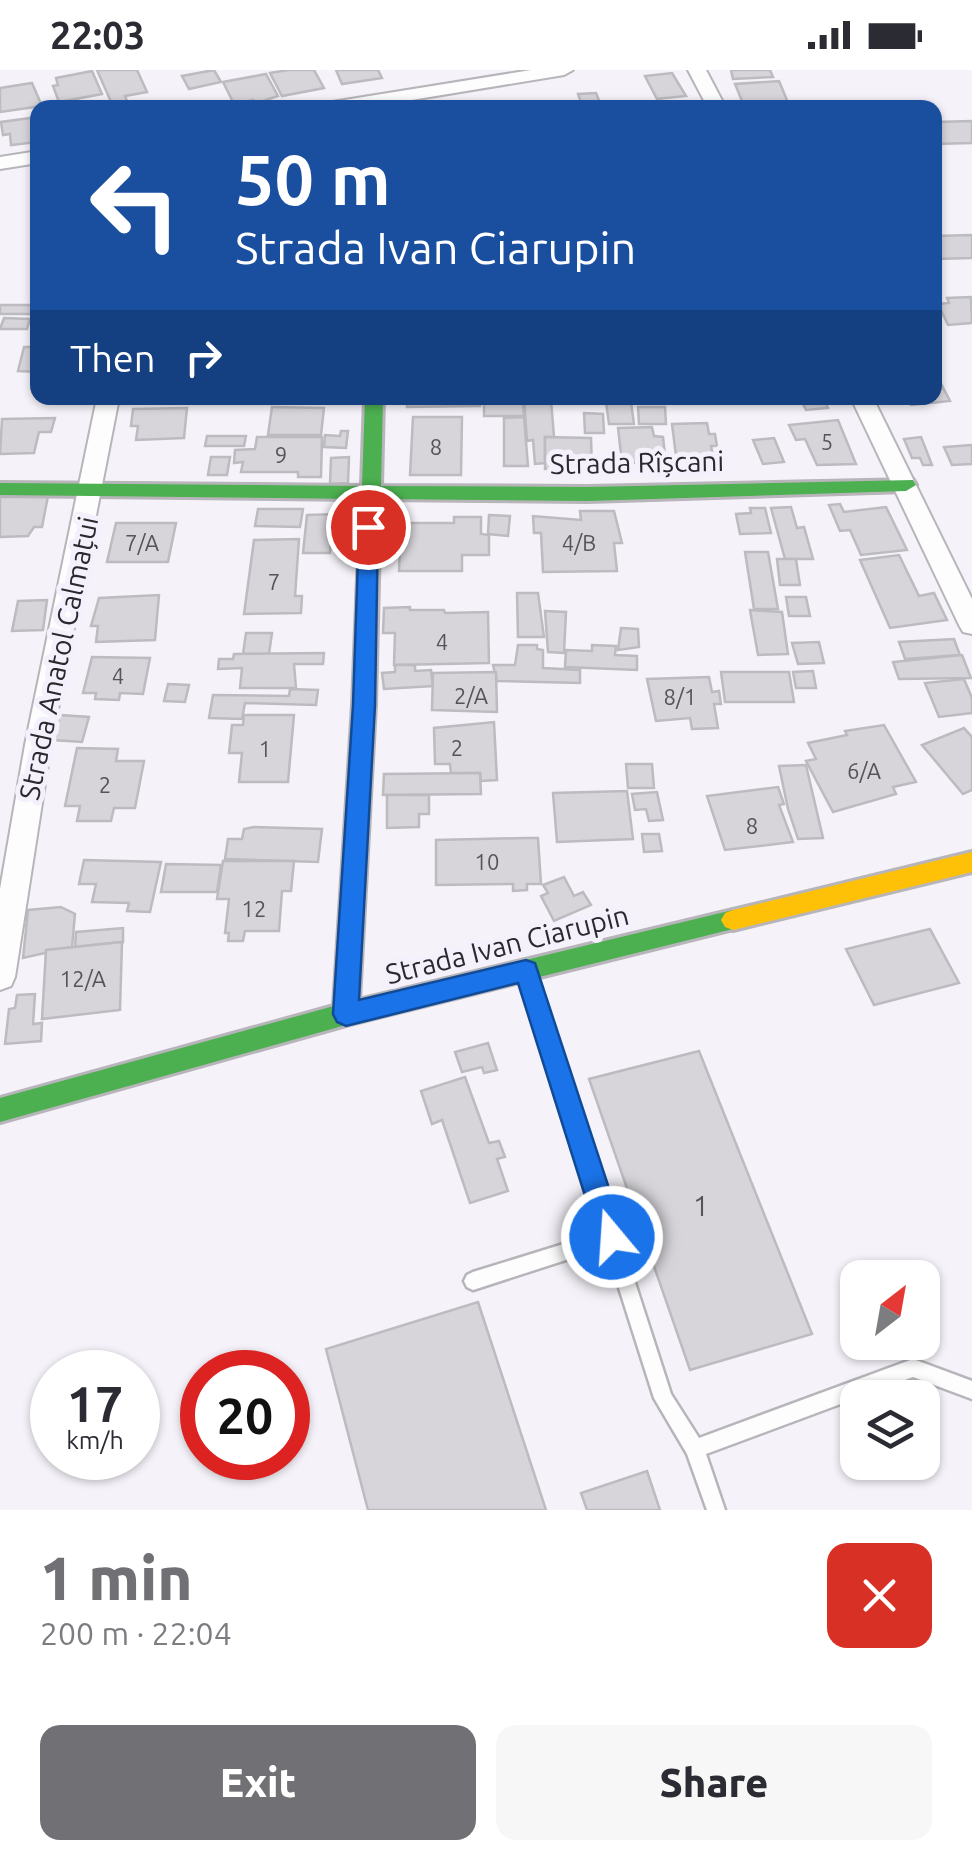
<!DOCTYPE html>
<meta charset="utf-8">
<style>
body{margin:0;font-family:Ubuntu,sans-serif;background:#f7f7f7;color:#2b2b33;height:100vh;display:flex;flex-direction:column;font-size:38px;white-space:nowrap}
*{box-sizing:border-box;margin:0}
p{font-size:32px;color:#7c7c81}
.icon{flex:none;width:55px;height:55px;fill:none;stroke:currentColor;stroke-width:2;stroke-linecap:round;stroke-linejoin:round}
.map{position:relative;height:1440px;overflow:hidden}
.side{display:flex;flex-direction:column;background:#fff;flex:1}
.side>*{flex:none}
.guide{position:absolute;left:30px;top:30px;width:912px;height:305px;border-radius:20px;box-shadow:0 2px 8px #0004;background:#1a4fa0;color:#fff;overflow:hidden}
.needle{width:65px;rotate:31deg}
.tools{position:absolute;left:840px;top:1190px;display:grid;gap:20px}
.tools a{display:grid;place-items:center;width:100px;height:100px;border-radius:20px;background:#fff;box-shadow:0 2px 8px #0004;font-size:50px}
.speed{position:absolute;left:30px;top:1280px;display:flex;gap:20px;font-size:50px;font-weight:700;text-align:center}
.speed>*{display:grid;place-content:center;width:130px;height:130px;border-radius:50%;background:#fff;box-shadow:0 2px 8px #0004;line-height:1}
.speed small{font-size:25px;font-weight:400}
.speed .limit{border:15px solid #d22;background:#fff;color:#111}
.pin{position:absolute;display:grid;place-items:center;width:85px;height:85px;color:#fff;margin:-42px;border:5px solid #fff;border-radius:50%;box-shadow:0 2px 10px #0007}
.me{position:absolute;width:110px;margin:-55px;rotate:342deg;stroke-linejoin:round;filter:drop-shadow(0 0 8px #0008)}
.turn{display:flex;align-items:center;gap:35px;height:210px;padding:0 40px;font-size:45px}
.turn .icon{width:130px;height:130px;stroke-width:2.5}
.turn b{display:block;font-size:70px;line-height:85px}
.then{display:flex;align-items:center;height:95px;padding:0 40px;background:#0003;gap:20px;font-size:38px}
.round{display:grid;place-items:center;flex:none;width:105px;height:105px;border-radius:20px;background:#f7f7f7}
.head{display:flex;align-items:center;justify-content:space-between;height:170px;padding:0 40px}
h1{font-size:60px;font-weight:800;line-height:75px;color:#717074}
.primary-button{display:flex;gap:20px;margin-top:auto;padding:20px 40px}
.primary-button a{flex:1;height:115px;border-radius:20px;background:#717074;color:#fff;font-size:40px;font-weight:800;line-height:115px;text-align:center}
.primary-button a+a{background:#f7f7f7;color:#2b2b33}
.status{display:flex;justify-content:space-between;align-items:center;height:70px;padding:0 50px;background:#fff;direction:ltr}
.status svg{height:28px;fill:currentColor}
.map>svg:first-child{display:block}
.building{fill:#d7d5da;stroke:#bcbbbf;stroke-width:2.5}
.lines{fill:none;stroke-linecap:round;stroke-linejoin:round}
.lane-casing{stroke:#b7b5ba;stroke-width:5}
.street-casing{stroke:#b7b5ba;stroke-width:4}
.fast-casing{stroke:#b7b5ba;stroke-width:6}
.slow-casing{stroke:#b7b5ba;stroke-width:6}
.lane{fill:#fefdfe;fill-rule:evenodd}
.street{fill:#fefdfe;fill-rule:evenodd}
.fast{fill:#4caf50;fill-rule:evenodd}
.slow{fill:#ffc107;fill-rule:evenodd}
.route{fill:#1a73e8;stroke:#114b97;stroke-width:2.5}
.labels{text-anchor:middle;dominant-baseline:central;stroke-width:10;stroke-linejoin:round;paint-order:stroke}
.number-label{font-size:22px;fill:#555458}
.street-label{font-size:28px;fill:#2a292d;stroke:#f4f0fc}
.near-number-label{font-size:28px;fill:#555458}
</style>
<div class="status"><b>22:03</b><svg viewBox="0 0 49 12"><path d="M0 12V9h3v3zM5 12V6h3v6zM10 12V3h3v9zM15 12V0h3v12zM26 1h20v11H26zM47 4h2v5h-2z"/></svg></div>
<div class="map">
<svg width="972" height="1440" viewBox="0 0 972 1440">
<rect width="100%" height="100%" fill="#f5f3f9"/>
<g class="building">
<polygon points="97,0 137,0 147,22 125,26 127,31 112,34"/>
<polygon points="214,0 221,12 189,19 182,6"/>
<polygon points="288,0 314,0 324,18 282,26 270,3"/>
<polygon points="336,0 378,0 382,8 342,14"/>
<polygon points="731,0 770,0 773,7 733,9"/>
<polygon points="92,1 102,24 59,32 53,16 58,15 56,8"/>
<polygon points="672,3 686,26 657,29 645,6"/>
<polygon points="266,4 278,26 254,34 253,30 234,34 223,12"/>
<polygon points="779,11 789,35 785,37 744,36 735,14"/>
<polygon points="32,13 42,36 0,42 0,18"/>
<polygon points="596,23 602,38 583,38 578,24"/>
<polygon points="38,47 38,72 11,75 10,64 3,65 1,52"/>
<polygon points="972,51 972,73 935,74 935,52"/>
<polygon points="972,165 972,188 935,189 935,166"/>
<polygon points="971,227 972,253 948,255 938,234 949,233 947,228"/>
<rect x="0" y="235" width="38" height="9"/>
<polygon points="4,248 30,249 27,259 0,259"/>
<polygon points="24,277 38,277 38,302 18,301"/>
<polygon points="935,302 950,331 911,335 907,328 935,328"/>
<polygon points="266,328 345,328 345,333 280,332"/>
<polygon points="407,328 479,328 480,336 407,337"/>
<polygon points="493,328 523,328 524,346 484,346 484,332 493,332"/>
<polygon points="524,328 551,330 554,367 545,367 545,393 535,394 533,370 527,371"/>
<polygon points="800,328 823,328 828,338 806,340"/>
<polygon points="606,332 631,332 634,354 609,354"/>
<polygon points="272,337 324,338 321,365 268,365"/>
<polygon points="638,337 665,337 666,354 639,354"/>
<polygon points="187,338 184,368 136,370 138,356 131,356 133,339"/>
<polygon points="584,343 603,344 604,363 585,363"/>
<polygon points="413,347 462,347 461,405 410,405"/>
<polygon points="524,347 528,396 504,396 504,348"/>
<polygon points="55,348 51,362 39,362 34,383 0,384 2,349"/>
<polygon points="838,350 856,394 817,395 805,369 796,370 789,355"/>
<polygon points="707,353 709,364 715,364 717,376 711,376 713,386 676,386 672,354"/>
<polygon points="652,357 654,366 663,367 666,393 622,393 618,358"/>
<polygon points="341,361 348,361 346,378 324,377 325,365 340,366"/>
<polygon points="207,366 246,366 244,376 205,376"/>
<polygon points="257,367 322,367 321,407 298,407 298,402 241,402 243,392 234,393 235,380 255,379"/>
<polygon points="545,367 591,368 592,399 545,399"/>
<polygon points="921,367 925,377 932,395 923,395 920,388 912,388 904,369"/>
<polygon points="774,368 784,392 763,394 753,370"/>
<polygon points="972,375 972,394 952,395 944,377"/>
<polygon points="211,387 230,387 227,405 208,405"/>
<polygon points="349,387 348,413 330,414 331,388"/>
<polygon points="48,426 42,457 34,457 28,466 0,467 0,427"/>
<polygon points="840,434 844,442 886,437 907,480 861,485 850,460 840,461 829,435"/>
<polygon points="791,437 797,458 804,457 813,489 785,489 771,438"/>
<polygon points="750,438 765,438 771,463 740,464 736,444 751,443"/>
<polygon points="258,439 303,439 300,457 255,456"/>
<polygon points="580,441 614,441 622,473 614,473 617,501 543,502 541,463 534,463 533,446 581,450"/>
<polygon points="339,444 342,446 341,468 331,468 330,483 303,483 307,445"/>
<polygon points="489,445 510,446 508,466 488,464"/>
<polygon points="454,447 481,447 481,464 489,465 489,485 462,485 462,501 399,501 401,453 454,453"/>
<polygon points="116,453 176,453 168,492 107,492"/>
<polygon points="299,469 295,526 302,526 301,543 244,544 254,470"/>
<polygon points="745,482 768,482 778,539 754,539"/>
<polygon points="899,485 919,526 934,523 947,550 890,558 860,490"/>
<polygon points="777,489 796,489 800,515 780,515"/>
<polygon points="517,523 538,523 544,567 518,567"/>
<polygon points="159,525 155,570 96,572 98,556 91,556 99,528"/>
<polygon points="786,527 806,527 810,546 789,546"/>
<polygon points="47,530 43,560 12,561 18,531"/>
<polygon points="410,537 410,540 444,540 445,543 488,542 489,593 394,595 395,563 383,563 384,538"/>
<polygon points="750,540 782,542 788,584 758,585"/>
<polygon points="545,541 566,542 564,583 548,582"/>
<polygon points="621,558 638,559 639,577 618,580"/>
<polygon points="246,563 272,563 269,584 243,584"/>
<polygon points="954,569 960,585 905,589 899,572"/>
<polygon points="819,572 824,593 798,594 792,573"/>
<polygon points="518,575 537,575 537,579 543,580 543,598 580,600 580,613 497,611 493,595 515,595"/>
<polygon points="592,575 616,576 615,585 637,586 637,600 565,597 566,580 592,581"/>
<polygon points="324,583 323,594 294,594 296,618 240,618 242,598 218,599 219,589 233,589 234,584"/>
<polygon points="962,585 971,608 899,609 893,592"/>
<polygon points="92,587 150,588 143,624 120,623 119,630 95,629 96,623 83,623"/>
<polygon points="395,595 415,595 415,601 431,600 433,616 384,619 382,603 395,602"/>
<polygon points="813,601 816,618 796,618 793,602"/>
<polygon points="496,602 497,642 432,640 433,603"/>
<polygon points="721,602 789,602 794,632 725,632"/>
<polygon points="709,607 712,622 719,621 721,634 714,634 718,658 692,659 690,648 656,651 647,609"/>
<polygon points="964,609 972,628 972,643 939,647 925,613"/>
<polygon points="168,614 189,615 185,632 164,631"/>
<polygon points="290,619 318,620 316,635 245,633 242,649 209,648 213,625 289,626"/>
<polygon points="60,645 89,647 82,672 53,670"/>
<polygon points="244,645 294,645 288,712 239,712 242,683 229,683 232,655 243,655"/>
<polygon points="494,652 497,710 481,711 480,703 451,703 450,694 435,694 434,658"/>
<polygon points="884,655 916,712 893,717 896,724 833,742 806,691 816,689 808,673 847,665 845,661"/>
<polygon points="964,658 972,667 972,720 963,724 922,675"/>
<polygon points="77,678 118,679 116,691 144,691 135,738 114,738 111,751 77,751 80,736 65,736"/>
<polygon points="626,694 652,694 654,718 628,718"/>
<polygon points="806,695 809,708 823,768 798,769 788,739 779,696"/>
<polygon points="480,703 481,724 383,725 384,704"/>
<polygon points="778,717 784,734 779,735 793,772 725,780 707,726"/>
<polygon points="627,721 633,769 557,772 553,723"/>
<polygon points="657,722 663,750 649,751 646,739 635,740 632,724"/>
<polygon points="387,725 429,725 429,744 419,744 419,757 387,758"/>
<polygon points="254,757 322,759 318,792 225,789 228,769 242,769 244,759"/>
<polygon points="642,764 659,764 662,781 644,782"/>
<polygon points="526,768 538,768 541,814 527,814 527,820 513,821 513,814 436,815 436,770"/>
<polygon points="84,790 161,792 150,842 127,841 129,833 92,832 96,814 79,814"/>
<polygon points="223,791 294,791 291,821 282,821 279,861 245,861 243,871 228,871 229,863 225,863 229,829 217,829"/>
<polygon points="166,794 221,795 217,822 161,822"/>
<polygon points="564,807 574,826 583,822 591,835 554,851 541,826 548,823 543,815"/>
<polygon points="61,837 75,844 72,877 23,888 28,840"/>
<polygon points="123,858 123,872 75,877 76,862"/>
<polygon points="930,859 959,913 874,935 846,879"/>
<polygon points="122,872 120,940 42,949 46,880"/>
<polygon points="35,924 33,954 42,953 41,971 5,974 9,939 15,938 17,925"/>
<polygon points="488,973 497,1000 484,1003 482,997 462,1002 455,982"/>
<polygon points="699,981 812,1264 690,1300 589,1009"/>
<polygon points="465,1007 489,1073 499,1071 505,1087 497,1089 508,1121 470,1133 442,1050 432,1054 421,1021"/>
<polygon points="478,1232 546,1440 368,1440 326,1279"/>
<polygon points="647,1401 660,1440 587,1440 581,1423"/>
</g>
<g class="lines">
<g class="lane-casing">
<polygon id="lane" points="527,893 532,895 534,900 671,1324 699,1368 913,1289 972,1311 972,1329 913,1307 706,1384 725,1440 707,1440 687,1384 654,1328 606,1177 473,1220 467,1217 464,1211 467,1205 473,1202 602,1162 520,900 522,895"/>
</g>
<g class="street-casing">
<g id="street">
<polygon points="531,0 573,0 564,5 363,38 317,38 326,33"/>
<polygon points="688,0 706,0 726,38 708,38"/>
<polygon points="38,81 38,93 0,99 0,87"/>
<polygon points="97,328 119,328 51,675 15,907 11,916 0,920 0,819 25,675"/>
<polygon points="851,328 873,328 972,529 972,564 963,562 959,555"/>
</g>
</g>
<g class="fast-casing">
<polygon id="fast" points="365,328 383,328 381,416 588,417 913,410 916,415 906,421 588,431 380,429 375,635 359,930 733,840 741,843 745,850 741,857 346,955 0,1052 0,1028 334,936 353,635 361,429 0,425 0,413 362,416"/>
</g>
<g class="slow-casing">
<polygon id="slow" points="972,782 972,802 733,860 725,857 721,850 725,843 733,840"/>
</g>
<use href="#lane" class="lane"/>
<use href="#street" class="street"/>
<use href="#fast" class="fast"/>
<use href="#slow" class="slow"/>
</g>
<polygon class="route" points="368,450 378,457 375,635 359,930 526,890 535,893 625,1167 621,1177 612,1181 602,1177 598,1167 518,913 346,956 337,952 333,944 353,635 359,457"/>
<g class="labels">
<g class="number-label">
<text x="827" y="371">5</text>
<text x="436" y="376">8</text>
<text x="281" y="384">9</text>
<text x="142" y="472">7/A</text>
<text x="579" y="472">4/B</text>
<text x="274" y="511">7</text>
<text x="442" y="571">4</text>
<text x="118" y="605">4</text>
<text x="471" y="625">2/A</text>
<text x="680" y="626">8/1</text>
<text x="457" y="677">2</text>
<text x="265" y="678">1</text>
<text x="864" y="700">6/A</text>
<text x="105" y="714">2</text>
<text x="752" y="755">8</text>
<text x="487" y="791">10</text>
<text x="254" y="838">12</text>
<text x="83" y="908">12/A</text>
</g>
<g class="street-label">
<text transform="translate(637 392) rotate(-1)">Strada Rîșcani</text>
<text transform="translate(58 588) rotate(-78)">Strada Anatol Calmațui</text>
<text transform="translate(507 874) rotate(-14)">Strada Ivan Ciarupin</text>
</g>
<g class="near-number-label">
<text x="701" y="1135">1</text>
</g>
</g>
</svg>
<div class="tools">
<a><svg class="needle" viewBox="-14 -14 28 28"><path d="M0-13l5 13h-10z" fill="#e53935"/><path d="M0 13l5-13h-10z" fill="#7c7c81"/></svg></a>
<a><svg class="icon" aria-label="layers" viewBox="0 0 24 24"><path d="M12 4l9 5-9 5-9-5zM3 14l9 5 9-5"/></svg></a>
</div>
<div class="speed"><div>17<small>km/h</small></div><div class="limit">20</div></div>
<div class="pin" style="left:368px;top:457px;background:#d93025"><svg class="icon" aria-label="arrive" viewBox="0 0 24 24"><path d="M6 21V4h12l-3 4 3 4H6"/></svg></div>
<svg class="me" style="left:612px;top:1167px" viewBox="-20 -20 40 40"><circle r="17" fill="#1a73e8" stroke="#fff" stroke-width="3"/><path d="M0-11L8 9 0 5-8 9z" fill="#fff"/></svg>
<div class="guide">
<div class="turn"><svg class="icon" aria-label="left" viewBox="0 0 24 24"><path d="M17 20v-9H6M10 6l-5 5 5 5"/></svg><div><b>50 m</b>Strada Ivan Ciarupin</div></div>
<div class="then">Then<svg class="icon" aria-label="right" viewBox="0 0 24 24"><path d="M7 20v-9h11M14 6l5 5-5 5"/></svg></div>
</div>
</div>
<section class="side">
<div class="head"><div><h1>1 min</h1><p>200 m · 22:04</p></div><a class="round" style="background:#d93025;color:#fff"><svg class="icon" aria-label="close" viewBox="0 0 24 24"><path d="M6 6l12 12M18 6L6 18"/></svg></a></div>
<div class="primary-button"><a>Exit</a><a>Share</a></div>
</section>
